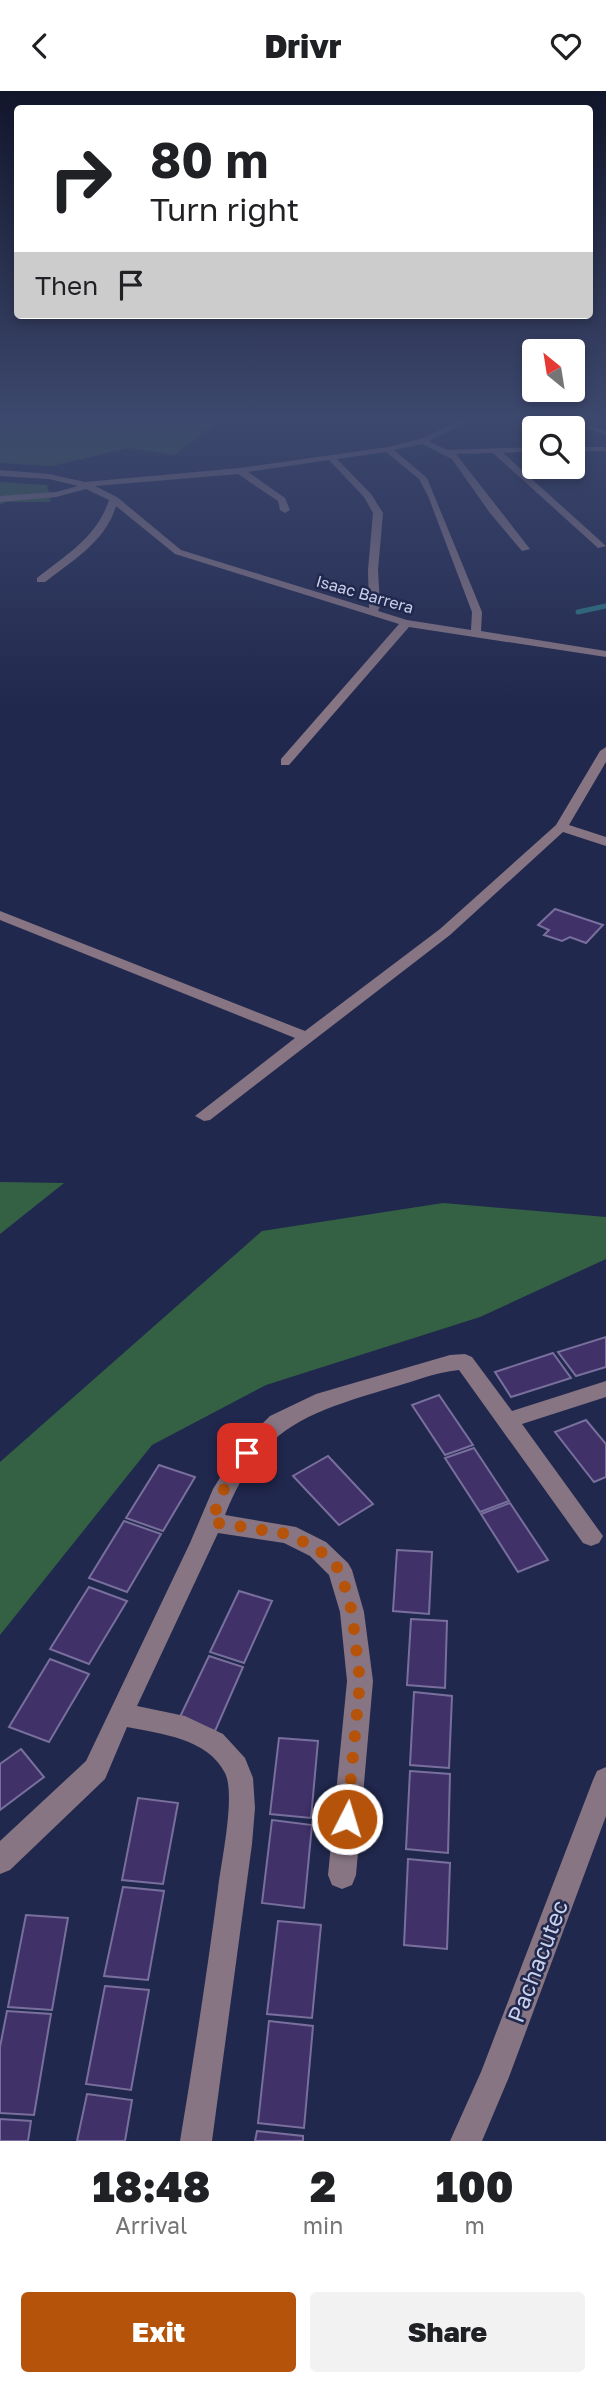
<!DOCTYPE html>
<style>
body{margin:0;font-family:"Golos Text",sans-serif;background:#f2f2f2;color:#202124;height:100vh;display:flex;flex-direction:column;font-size:26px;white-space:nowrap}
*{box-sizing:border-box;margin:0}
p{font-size:23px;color:#757577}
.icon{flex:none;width:38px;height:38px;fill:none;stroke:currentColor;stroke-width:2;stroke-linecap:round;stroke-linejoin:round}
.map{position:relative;height:2050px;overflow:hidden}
.details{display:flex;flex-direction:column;background:#fff;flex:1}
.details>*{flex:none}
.guide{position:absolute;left:14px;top:14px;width:579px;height:214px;border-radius:7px;box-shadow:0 4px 10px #0003;background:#fff;color:#202124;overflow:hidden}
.needle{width:46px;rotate:330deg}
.controls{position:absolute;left:522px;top:248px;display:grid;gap:14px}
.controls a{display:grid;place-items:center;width:63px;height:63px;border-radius:7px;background:#fff;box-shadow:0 4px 10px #0003;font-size:35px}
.pin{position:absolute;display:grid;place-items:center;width:60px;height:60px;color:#fff;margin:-30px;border-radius:14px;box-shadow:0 4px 10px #0006}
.me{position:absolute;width:77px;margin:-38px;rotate:5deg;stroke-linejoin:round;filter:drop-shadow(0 0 5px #0008)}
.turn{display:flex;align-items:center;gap:24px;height:147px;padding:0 21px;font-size:32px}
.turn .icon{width:91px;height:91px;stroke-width:2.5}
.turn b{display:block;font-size:49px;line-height:60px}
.then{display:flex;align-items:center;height:66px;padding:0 21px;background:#0003;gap:14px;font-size:26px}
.eta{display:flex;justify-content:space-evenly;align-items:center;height:119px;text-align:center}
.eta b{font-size:42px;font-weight:800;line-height:49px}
.action{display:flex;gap:14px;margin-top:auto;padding:14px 21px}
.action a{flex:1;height:80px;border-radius:7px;background:#b45309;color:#fff;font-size:28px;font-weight:800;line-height:80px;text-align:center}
.action a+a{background:#f2f2f2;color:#202124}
header{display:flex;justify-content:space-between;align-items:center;height:91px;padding:0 21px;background:#fff;font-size:32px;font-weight:800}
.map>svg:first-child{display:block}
.green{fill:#346143}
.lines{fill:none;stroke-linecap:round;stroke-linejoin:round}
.stream{stroke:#2a7483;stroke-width:5}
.building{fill:#403169;stroke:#786f9c;stroke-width:2}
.minor{fill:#877583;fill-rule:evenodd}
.route{stroke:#b45309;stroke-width:12;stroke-dasharray:0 21.6}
.labels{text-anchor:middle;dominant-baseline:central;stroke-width:5;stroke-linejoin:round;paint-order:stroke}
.far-street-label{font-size:16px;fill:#c9d0e9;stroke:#21284e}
.near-street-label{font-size:23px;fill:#c9d0e9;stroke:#21284e}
</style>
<header><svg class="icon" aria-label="back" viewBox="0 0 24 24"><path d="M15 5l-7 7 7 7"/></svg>Drivr<svg class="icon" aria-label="heart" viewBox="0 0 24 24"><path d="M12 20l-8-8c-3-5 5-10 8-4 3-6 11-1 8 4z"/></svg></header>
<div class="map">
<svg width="606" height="2050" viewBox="0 0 606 2050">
<rect width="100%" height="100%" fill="#21284e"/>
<g class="green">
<polygon points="0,330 218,330 175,364 128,357 52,375 0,372"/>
<polygon points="0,391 47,394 51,411 5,411 0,414"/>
<polygon points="0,1091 64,1092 0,1143"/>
<polygon points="443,1112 606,1126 606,1168 480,1226 266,1294 152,1354 0,1544 0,1371 262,1140"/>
</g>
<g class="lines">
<polyline class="stream" points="578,521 606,515"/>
</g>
<g class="building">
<polygon points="555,818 603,834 586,852 570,846 562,850 544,844 549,839 538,834"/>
<polygon points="606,1246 606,1276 576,1285 558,1261"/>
<polygon points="553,1262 571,1287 511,1306 495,1281"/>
<polygon points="439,1304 473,1354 445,1364 412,1314"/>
<polygon points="586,1329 606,1353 606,1386 594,1391 555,1341"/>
<polygon points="474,1357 509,1410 480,1421 445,1367"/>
<polygon points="328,1365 373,1413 339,1434 293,1385"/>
<polygon points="159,1374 195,1386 163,1440 126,1427"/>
<polygon points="510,1412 548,1469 518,1481 481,1423"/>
<polygon points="124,1430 161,1443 127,1501 89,1487"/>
<polygon points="397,1459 432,1461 429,1523 393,1520"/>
<polygon points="89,1496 127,1510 89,1573 50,1558"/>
<polygon points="239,1500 272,1510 244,1572 210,1561"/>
<polygon points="411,1528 447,1530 445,1597 407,1594"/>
<polygon points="209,1565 243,1576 215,1640 179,1628"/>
<polygon points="50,1568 89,1583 49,1651 9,1636"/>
<polygon points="414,1601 452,1605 449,1677 410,1674"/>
<polygon points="279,1647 318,1650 311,1727 270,1723"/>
<polygon points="21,1658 44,1686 0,1719 0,1673"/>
<polygon points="410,1680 450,1683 448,1762 406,1758"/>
<polygon points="138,1707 178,1712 163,1793 122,1789"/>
<polygon points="272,1729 312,1734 304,1817 262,1812"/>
<polygon points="408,1768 450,1772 447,1858 404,1854"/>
<polygon points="123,1796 164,1800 148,1889 104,1885"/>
<polygon points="26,1824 68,1827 52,1919 8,1916"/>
<polygon points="278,1830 321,1834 312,1927 267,1923"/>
<polygon points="105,1895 149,1899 131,1999 86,1993"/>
<polygon points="7,1920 51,1923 34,2024 0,2022 0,1956"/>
<polygon points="269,1930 313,1935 304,2037 258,2032"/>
<polygon points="87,2003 132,2009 125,2050 77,2050"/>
<polygon points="0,2028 31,2030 28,2050 0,2050"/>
<polygon points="257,2040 303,2045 303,2050 255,2050"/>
</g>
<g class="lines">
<g class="minor">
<path d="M459 330H469L429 350 447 359 534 356V360L503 362 606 455 598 457 493 362 456 363 530 458 522 460 490 422 452 368 422 353 394 359 427 387 482 521 481 540 606 560V566L409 536 289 674H281V668L399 533 175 463 116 415C106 450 72 470 45 491H37V487C66 464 97 446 109 409L86 398 56 406 0 411V405L56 401 78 395 49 388 0 385V379L49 383 85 391 240 377 388 356 420 348ZM386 361 419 388 428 405 472 521 471 539 407 529 378 520 380 515 378 479 383 422 371 403 337 368ZM329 369 364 406 373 422 368 479 369 517 181 459 117 406 95 395 238 383 278 410 280 419 285 422 290 419 285 407 248 381Z"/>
<polygon points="563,330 575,330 606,339 606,344"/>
<rect x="572" y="356" width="34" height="4"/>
<polygon points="606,656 606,671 569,734 606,746 606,755 563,741 450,844 210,1029 204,1030 195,1025 295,947 0,829 0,820 305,940 440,838 556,734 600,660"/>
<path d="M465 1263 472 1266 512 1320 606 1290V1306L522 1333 603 1445 599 1452 591 1455 583 1452 459 1279C435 1281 410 1292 387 1298 304 1323 259 1338 225 1424L296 1436 326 1451 348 1472 352 1479 364 1521 373 1590 356 1784 352 1794 342 1798 332 1794 328 1784 347 1590 340 1521 329 1484 310 1465 284 1452 218 1442 137 1615 185 1625 223 1643 245 1667 253 1687 255 1717 252 1753 212 2050H180C194 1966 207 1882 218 1798 221 1772 236 1704 225 1682 207 1647 161 1643 127 1636L105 1688 10 1779 0 1783V1750L86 1670 190 1452 213 1398 239 1356 270 1325 316 1303 450 1264Z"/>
<polygon points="606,1676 606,1725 509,1986 482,2050 450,2050 481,1981 593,1689 597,1680"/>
</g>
</g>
<linearGradient id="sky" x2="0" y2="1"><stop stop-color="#12162b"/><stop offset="0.53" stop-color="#3d486e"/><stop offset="1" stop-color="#3d486e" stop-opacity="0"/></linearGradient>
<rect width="606" height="617" fill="url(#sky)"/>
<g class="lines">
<polyline class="route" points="247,1362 224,1398 211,1431 288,1443 318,1458 340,1479 352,1521 360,1590 347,1728"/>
</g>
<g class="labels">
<g class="far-street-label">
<text transform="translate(365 503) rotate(16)">Isaac Barrera</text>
</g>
<g class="near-street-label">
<text transform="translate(537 1870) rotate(-69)">Pachacutec</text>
</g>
</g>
</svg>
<div class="controls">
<a><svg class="needle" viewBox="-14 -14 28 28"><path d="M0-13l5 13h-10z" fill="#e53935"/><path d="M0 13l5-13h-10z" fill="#757577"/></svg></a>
<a><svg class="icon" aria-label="search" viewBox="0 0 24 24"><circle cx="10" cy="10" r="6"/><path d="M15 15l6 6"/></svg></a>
</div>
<div class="pin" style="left:247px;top:1362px;background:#d93025"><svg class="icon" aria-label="arrive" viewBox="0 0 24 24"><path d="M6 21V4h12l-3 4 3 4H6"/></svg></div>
<svg class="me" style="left:347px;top:1728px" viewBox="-20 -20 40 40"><circle r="17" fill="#b45309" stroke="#fff" stroke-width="3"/><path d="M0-11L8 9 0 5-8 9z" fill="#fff"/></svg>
<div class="guide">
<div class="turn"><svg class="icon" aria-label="right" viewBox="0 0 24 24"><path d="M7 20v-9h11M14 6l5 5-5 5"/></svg><div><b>80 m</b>Turn right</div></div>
<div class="then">Then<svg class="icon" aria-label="arrive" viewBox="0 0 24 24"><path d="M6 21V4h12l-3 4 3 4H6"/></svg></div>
</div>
</div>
<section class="details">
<div class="eta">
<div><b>18:48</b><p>Arrival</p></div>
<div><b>2</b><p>min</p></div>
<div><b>100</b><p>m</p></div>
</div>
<div class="action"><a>Exit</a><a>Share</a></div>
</section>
